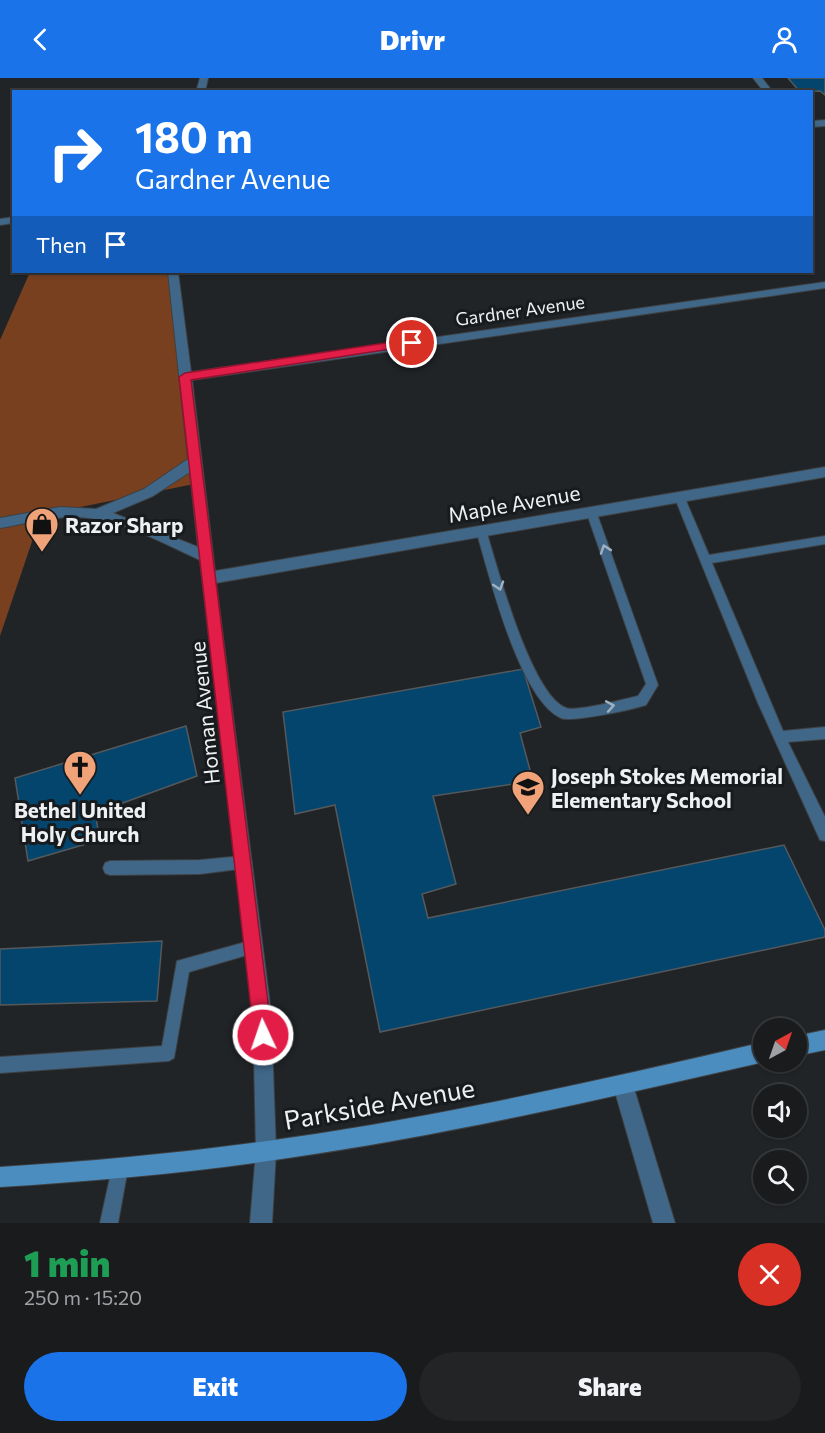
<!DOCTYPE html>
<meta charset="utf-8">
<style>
body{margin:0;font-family:Commissioner,sans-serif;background:#222426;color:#f1f3f6;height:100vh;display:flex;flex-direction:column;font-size:22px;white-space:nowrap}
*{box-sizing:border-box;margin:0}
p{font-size:20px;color:#9fa1a4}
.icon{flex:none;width:33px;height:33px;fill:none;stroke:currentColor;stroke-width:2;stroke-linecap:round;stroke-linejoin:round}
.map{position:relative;height:1145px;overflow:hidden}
.side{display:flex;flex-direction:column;background:#191b1d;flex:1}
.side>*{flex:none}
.guide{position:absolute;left:12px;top:12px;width:801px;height:183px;border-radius:0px;box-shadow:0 2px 4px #0004,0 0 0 2px #37393b;background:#1a73e8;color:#fff;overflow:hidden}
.needle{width:39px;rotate:40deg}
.controls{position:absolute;left:753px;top:940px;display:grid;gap:12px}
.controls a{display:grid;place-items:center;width:54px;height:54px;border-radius:50%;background:#191b1d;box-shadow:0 2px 4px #0004,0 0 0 2px #37393b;font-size:30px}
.pin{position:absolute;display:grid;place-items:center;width:51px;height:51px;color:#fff;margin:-26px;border:3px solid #fff;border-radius:50%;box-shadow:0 2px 6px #0007}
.me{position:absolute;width:66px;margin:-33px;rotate:357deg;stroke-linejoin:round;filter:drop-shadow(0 0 4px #0008)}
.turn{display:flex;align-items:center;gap:21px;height:126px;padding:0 24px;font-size:27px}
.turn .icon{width:78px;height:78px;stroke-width:2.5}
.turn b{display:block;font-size:42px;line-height:51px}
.then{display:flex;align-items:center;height:57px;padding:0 24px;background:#0003;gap:12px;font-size:22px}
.round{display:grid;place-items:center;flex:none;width:63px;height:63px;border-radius:32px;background:#222426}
.head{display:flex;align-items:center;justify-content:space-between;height:102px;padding:0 24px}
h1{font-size:36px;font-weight:800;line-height:45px;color:#1e9e55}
.button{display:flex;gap:12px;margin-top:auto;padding:12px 24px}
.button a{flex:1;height:69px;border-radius:36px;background:#1a73e8;color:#fff;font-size:24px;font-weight:800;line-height:69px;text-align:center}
.button a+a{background:#222426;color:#f1f3f6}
header{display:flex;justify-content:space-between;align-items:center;height:78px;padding:0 24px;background:#1a73e8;color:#fff;font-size:27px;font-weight:800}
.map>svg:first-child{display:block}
.forest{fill:#78401f}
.building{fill:#03456d;stroke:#55595c;stroke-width:1.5}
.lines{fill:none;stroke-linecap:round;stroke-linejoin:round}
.service-casing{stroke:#3e4143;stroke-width:2}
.minor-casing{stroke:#3e4143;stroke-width:2}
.secondary-casing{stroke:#3e4143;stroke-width:2}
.service{fill:#406787;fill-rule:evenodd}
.minor{fill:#406787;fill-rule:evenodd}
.secondary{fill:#4c8dc0;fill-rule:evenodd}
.oneway{stroke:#a0b2c2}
.route{fill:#e11d48;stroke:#92132f;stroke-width:1.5}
.labels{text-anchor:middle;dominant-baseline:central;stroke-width:6;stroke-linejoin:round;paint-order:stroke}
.far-street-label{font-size:18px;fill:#eef0f2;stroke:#181b1e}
.street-label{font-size:21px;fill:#eef0f2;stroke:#181b1e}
.poi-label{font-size:21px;font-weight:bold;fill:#eef0f2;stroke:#181b1e;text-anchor:start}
.near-street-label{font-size:26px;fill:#eef0f2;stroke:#181b1e}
</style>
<header><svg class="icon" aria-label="back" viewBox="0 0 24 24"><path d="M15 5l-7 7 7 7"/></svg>Drivr<svg class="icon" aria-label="person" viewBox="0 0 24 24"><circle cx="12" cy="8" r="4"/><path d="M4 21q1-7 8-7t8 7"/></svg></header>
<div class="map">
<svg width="825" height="1145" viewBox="0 0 825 1145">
<rect width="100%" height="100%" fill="#212427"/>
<polygon class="forest" points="30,194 178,194 199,405 41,437 0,558 0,262"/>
<g class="building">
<polygon points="788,0 825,0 825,17 820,13 800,14"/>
<polygon points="523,591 541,649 520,655 533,703 433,718 456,806 422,816 428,840 784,767 825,852 825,859 380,954 335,727 295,736 283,634"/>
<polygon points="186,648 197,698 95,735 100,762 28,783 15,700"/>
<polygon points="162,863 157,923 0,927 0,871"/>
</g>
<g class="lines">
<g class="service-casing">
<g id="service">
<polygon points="679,414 684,418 709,477 825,458 825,466 712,485 783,653 825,649 825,661 788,664 825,739 825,763 820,762 758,625 674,418"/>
<path d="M591 429 596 433 658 607 646 627C634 631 571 645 561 640 519 621 489 496 476 452L481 448 486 452C497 488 531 617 566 630 576 634 625 621 638 618L646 606 586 433Z"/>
<polygon points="242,778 247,780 249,785 247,790 200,796 110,797 105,795 103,790 105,785 110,783 200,782"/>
<polygon points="253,862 258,864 260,869 258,874 189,894 174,980 169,983 0,995 0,979 162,968 177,883"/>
<polygon points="120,1082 126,1084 128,1090 118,1145 100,1145 112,1090 114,1084"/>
</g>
</g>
<g class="minor-casing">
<g id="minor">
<polygon points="200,0 208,0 205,14 196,14"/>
<polygon points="753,0 762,0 773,14 764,14"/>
<polygon points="825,42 825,48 812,49 812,43"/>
<polygon points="14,139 14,145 0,147 0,141"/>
<path d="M168 194H178L191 294 825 204V210L192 302 215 493 825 389V399L216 505 271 934 276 1073 272 1145H250L256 1073 253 934 200 482C160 464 117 439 73 439 49 439 24 446 0 450V440L60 429 96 431 144 411 188 381ZM190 394 198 469 113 435 153 418Z"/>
<polygon points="623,997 630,1000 633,1007 675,1145 653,1145 613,1007 616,1000"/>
</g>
</g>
<g class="secondary-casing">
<g id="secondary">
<polygon points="825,952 825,972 796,978 796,958"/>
<path d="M764 964V984C606 1020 448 1057 288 1080 193 1095 97 1103 0 1109V1089C97 1083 193 1074 288 1060 448 1037 606 1001 764 964Z"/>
</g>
</g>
<use href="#service" class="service"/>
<use href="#minor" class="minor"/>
<use href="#secondary" class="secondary"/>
</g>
<defs><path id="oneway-chevron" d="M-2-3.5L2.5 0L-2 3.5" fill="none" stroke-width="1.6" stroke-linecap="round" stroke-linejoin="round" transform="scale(1.5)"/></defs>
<g class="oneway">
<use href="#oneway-chevron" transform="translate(605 471) rotate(-109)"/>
<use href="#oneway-chevron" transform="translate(499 508) rotate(72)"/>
<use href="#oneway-chevron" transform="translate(610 628) rotate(-10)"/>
</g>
<polygon class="route" points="412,261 416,262 416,267 191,302 272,957 269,963 263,965 257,963 254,957 179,299 185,295"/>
<defs>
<g id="shop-pin" transform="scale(1.725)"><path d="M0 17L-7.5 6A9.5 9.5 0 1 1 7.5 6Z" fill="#f0a278" stroke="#181b1e"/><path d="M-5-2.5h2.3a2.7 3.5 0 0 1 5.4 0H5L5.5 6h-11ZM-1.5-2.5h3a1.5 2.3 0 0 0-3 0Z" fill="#111"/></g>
<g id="church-pin" transform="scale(1.725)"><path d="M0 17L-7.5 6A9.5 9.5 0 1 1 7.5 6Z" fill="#f0a278" stroke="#181b1e"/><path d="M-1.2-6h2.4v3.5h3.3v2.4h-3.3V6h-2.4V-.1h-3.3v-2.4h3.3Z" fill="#111"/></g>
<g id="school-pin" transform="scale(1.725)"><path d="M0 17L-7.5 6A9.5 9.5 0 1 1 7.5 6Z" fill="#f0a278" stroke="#181b1e"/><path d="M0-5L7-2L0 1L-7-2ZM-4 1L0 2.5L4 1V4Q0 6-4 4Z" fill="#111"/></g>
</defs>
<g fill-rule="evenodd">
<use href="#shop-pin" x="42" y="446"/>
<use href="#church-pin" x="80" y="689"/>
<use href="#school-pin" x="528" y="709"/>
</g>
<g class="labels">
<g class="far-street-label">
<text transform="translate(520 232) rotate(-8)">Gardner Avenue</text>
</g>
<g class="street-label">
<text transform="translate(514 425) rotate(-10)">Maple Avenue</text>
<text transform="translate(204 635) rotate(-96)">Homan Avenue</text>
</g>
<g class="poi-label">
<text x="65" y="446">Razor Sharp</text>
<text x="551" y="697">Joseph Stokes Memorial<tspan x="551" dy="24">Elementary School</tspan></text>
<text x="80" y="731" text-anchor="middle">Bethel United<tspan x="80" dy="24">Holy Church</tspan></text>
</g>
<g class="near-street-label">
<text transform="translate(379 1025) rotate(-10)">Parkside Avenue</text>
</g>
</g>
</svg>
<div class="controls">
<a><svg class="needle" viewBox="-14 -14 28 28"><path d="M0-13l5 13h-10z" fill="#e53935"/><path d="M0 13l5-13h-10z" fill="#9fa1a4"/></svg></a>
<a><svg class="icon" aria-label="sound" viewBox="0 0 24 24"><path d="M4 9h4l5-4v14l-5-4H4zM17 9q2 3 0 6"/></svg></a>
<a><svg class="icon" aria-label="search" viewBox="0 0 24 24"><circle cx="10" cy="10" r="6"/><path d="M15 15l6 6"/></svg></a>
</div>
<div class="pin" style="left:412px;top:265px;background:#d93025"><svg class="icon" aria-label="arrive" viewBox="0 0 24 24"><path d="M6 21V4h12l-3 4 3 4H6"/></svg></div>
<svg class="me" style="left:263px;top:957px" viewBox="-20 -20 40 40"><circle r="17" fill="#e11d48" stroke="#fff" stroke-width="3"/><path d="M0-11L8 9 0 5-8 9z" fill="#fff"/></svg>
<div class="guide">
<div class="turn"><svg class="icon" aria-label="right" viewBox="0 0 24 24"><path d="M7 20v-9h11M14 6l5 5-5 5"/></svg><div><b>180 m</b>Gardner Avenue</div></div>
<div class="then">Then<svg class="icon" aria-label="arrive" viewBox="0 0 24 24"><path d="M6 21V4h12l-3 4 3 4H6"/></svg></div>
</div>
</div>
<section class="side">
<div class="head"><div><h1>1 min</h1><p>250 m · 15:20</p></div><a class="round" style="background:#d93025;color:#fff"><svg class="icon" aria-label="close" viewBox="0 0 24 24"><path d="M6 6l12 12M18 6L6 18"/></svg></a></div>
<div class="button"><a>Exit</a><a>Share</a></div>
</section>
